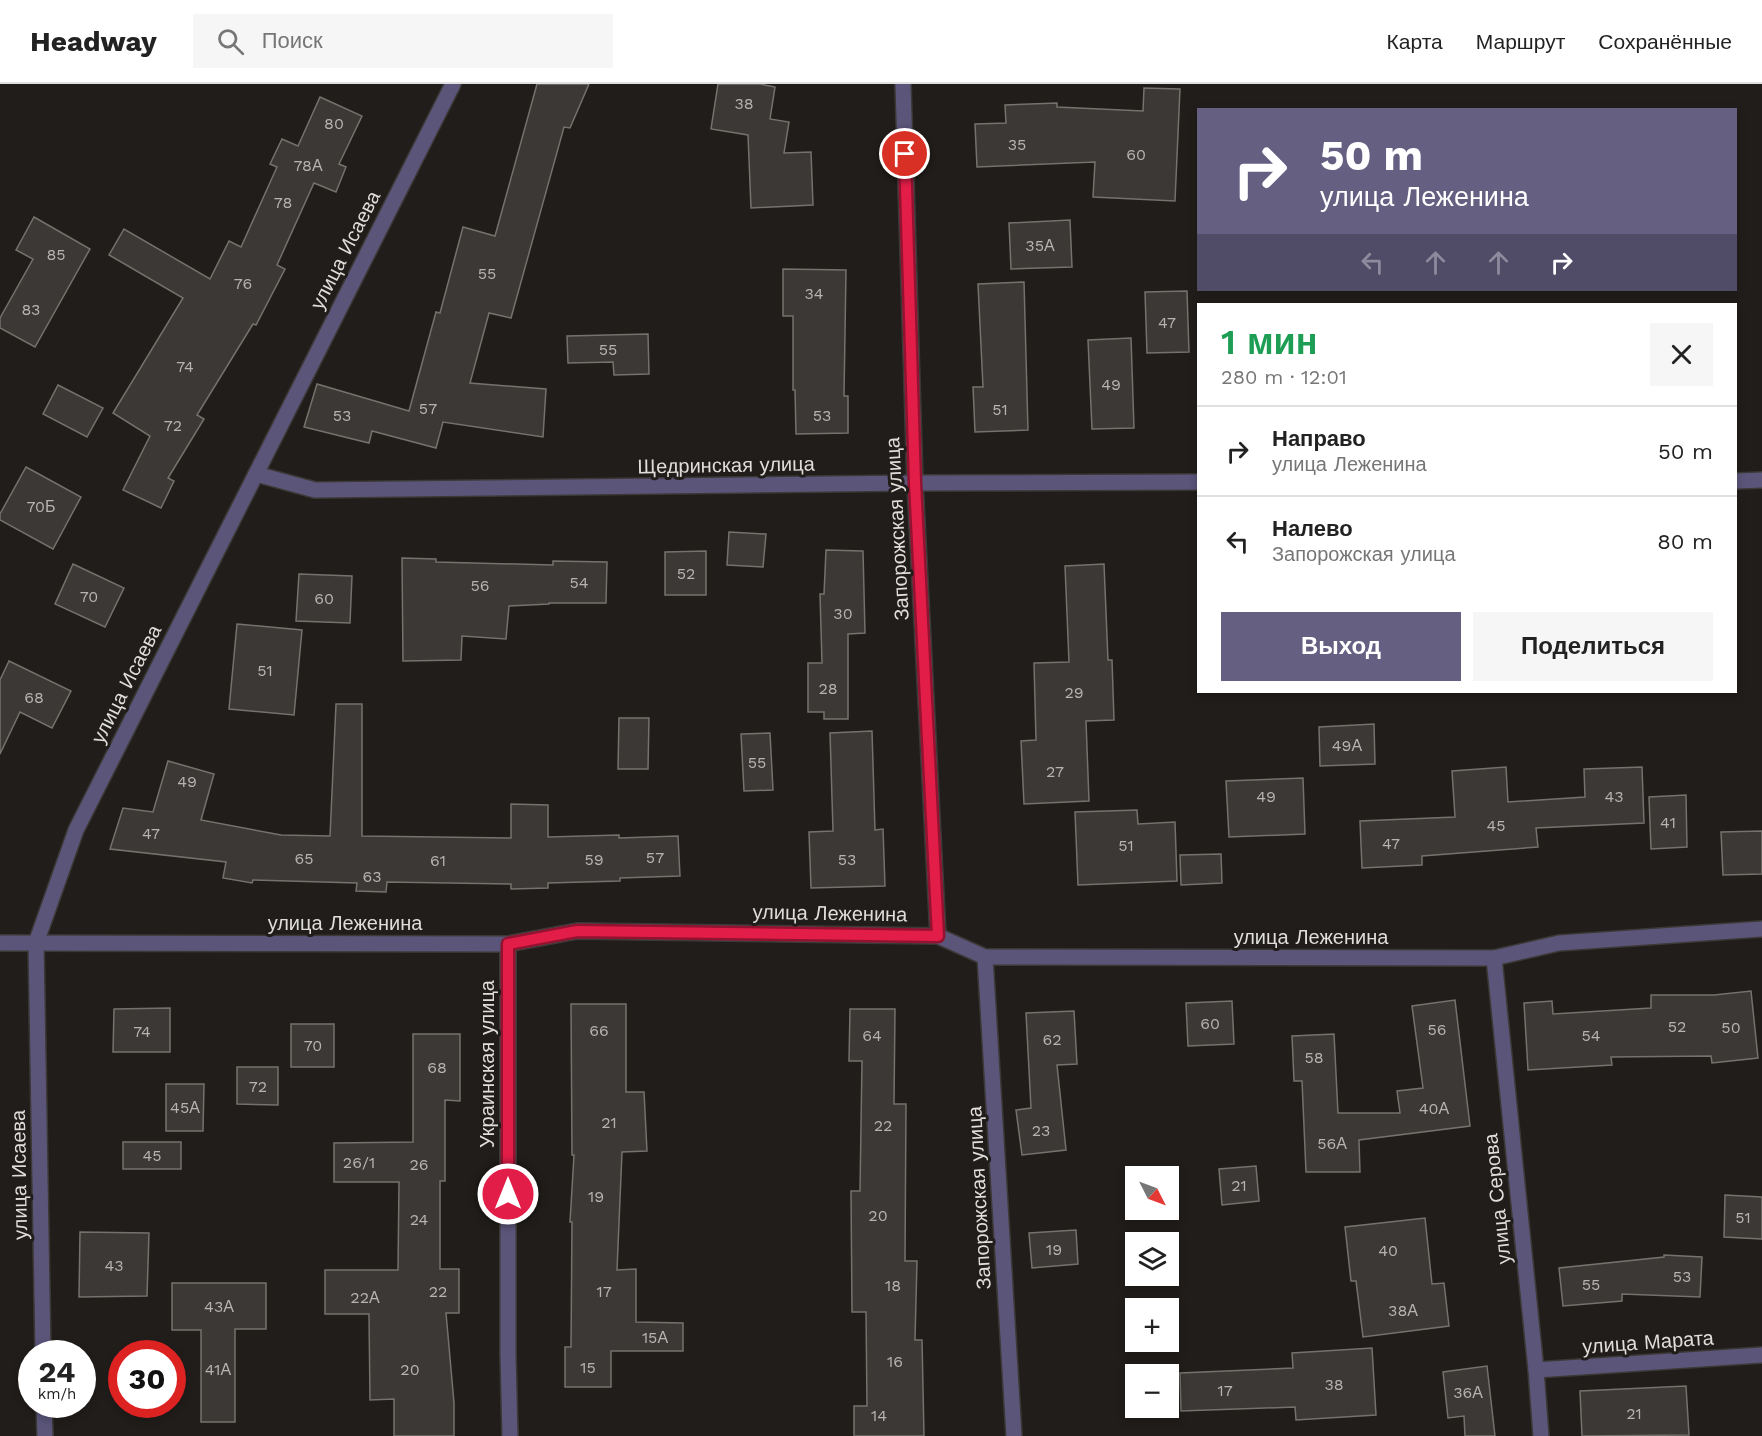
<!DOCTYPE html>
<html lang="ru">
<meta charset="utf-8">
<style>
body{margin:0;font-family:"Work Sans",sans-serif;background:#f6f6f6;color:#222;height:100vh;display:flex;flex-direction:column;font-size:22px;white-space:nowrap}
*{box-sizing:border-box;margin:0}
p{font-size:20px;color:#767676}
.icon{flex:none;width:33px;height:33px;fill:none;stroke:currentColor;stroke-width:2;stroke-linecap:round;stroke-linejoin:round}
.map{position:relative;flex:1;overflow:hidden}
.details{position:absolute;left:1197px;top:219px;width:540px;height:390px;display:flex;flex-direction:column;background:#fff;border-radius:0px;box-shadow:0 3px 9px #0003}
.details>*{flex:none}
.banner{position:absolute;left:1197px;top:24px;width:540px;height:183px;border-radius:0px;box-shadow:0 3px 9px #0003;background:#656082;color:#fff;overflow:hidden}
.needle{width:39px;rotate:132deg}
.buttons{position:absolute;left:1125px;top:1082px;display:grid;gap:12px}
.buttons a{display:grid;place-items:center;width:54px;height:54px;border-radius:0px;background:#fff;box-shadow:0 3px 9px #0003;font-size:30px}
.speed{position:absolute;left:18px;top:1256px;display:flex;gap:12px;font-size:30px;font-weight:700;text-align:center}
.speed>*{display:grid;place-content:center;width:78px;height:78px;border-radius:50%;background:#fff;box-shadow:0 3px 9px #0003;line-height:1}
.speed small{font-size:15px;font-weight:400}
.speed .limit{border:9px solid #d22;background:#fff;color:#111}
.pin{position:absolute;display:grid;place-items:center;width:51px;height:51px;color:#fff;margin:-26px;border:3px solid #fff;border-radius:50%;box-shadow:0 2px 6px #0007}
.me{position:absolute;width:66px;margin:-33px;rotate:0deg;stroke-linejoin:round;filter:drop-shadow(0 0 4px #0008)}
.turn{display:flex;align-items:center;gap:21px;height:126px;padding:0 24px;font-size:27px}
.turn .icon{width:78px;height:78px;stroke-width:2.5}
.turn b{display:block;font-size:42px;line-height:51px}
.lanes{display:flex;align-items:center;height:57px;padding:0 24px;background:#0003;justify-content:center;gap:30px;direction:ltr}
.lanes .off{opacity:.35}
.round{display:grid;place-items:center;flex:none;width:63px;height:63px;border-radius:0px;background:#f6f6f6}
.summary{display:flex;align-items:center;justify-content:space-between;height:102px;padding:0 24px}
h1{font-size:36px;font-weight:600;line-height:45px;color:#1e9e55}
.button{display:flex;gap:12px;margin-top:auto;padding:12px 24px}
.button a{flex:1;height:69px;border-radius:0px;background:#656082;color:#fff;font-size:24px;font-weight:600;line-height:69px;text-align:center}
.button a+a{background:#f6f6f6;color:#222}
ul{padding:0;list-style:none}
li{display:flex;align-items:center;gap:18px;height:90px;padding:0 24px;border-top:2px solid #e0e0e0}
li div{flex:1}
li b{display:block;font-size:22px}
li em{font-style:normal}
header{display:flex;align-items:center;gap:36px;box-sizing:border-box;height:84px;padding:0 30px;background:#fff;border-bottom:2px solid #e0e0e0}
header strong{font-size:28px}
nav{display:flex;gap:33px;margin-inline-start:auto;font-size:21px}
.search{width:420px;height:54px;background:#f6f6f6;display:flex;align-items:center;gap:15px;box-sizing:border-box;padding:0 21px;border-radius:0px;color:#767676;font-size:22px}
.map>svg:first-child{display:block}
.building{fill:#3b3835;stroke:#75726e;stroke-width:1.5}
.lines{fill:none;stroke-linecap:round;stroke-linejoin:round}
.street-casing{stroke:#3b3835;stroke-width:18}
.street{stroke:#5a5579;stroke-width:15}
.route-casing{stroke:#92132f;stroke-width:15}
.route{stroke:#e11d48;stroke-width:10}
.labels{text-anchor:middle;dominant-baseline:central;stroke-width:6;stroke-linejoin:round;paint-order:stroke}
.number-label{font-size:16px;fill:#b6b4b2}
.street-label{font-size:20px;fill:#dfdedb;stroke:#201d1a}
</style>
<header>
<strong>Headway</strong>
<div class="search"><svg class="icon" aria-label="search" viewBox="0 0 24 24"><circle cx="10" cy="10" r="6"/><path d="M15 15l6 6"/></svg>Поиск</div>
<nav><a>Карта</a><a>Маршрут</a><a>Сохранённые</a></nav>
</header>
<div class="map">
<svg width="1762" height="1352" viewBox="0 0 1762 1352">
<rect width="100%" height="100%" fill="#201d1a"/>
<g class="building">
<polygon points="537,0 589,0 570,44 564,43 511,234 489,229 470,299 546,305 543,353 443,338 436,364 372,347 369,359 304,343 317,300 409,327 436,228 440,229 463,143 495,152"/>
<polygon points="718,0 760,0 775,3 770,35 789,38 784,69 811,68 813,121 751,124 748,51 711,45"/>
<polygon points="1144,4 1180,5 1175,117 1093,113 1095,78 977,83 975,40 1006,39 1005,21 1057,19 1057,23 1143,27"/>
<polygon points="320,13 362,32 339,80 346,83 336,108 314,99 277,181 285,185 256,241 253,240 197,331 204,335 168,394 174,397 161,424 123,406 150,352 113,329 183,214 109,171 124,145 210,195 229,157 241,163 277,83 270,80 282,55 298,62"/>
<polygon points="34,133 90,165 35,263 0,244 0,234 33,175 16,166"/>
<polygon points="1070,136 1072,183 1011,185 1009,139"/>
<polygon points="783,185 846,186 844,312 848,312 848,349 796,350 795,306 793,306 793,232 783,232"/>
<polygon points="1024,198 1028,346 975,348 973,303 983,303 978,200"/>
<polygon points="1187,207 1189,268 1147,269 1145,208"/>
<polygon points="648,250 649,290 614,291 613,278 568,279 567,252"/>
<polygon points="1131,254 1134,344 1092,345 1088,256"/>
<polygon points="58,301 103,324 87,353 43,330"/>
<polygon points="26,383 81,413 53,465 0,436 0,430"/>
<polygon points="729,448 766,450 763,483 727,481"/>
<polygon points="826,466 863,467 865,549 848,550 848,635 824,635 824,628 808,628 808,579 822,579 820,510 824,510"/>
<polygon points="706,467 706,511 665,511 665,468"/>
<polygon points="402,474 436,475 436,478 553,481 553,477 607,478 606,519 549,519 549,520 509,522 506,555 462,552 461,576 403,577"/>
<polygon points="73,480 124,504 105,543 55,520"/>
<polygon points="1104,480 1108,576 1112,576 1114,636 1086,637 1089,717 1024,720 1021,657 1036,656 1034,579 1069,578 1065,482"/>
<polygon points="299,490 352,492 350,539 296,537"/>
<polygon points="237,540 302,546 294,631 229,625"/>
<polygon points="9,577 71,607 52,644 20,628 0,670 0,596"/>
<polygon points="336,620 362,620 362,752 511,754 511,720 548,721 548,753 619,751 619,754 678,752 680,792 620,794 620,797 548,799 548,804 511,805 511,800 387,798 386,808 356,807 357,799 253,796 252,799 223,794 226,778 110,765 123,724 153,728 168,677 214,690 201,736 281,751 330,752"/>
<polygon points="619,634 649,634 648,685 618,685"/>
<polygon points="1374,640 1375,680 1320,682 1319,643"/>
<polygon points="872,647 875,746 883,745 885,802 811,804 809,748 833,747 830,649"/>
<polygon points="770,649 773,706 744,707 741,650"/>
<polygon points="1506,683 1508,718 1585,713 1584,685 1642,683 1644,739 1536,744 1538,763 1422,772 1422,781 1362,784 1360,737 1455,733 1452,687"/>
<polygon points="1303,694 1305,750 1229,753 1226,697"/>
<polygon points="1686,711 1687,763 1651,765 1649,713"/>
<polygon points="1137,726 1138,740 1175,738 1177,797 1078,801 1075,728"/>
<polygon points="1762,747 1762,790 1723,791 1721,748"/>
<polygon points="1221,770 1222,799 1181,801 1180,771"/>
<polygon points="1751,907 1758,974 1712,979 1711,972 1611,973 1612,981 1528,986 1524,919 1552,917 1553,930 1651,924 1651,911 1714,911"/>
<polygon points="1455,916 1470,1042 1359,1056 1360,1088 1306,1088 1302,997 1294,997 1292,952 1334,950 1338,1029 1400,1029 1397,1007 1423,1004 1412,922"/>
<polygon points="1232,917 1234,960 1188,962 1186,919"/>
<polygon points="571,920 626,920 626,1008 644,1008 647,1067 622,1068 617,1186 636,1185 636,1238 683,1239 683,1267 611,1267 611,1303 565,1303 565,1263 571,1263 572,1138 570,1138 574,1071 572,1071"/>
<polygon points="170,924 170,968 113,968 114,925"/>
<polygon points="850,925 895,925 894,1020 906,1020 905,1177 917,1177 915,1256 922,1256 924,1352 854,1352 854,1322 867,1322 866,1228 852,1228 851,1107 860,1107 862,977 849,977"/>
<polygon points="1074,927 1077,980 1057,981 1066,1066 1022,1071 1016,1026 1031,1024 1026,929"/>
<rect x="291" y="940" width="43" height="43"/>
<polygon points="413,950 460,950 460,1017 445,1016 445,1097 440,1097 440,1185 459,1185 459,1229 446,1229 454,1319 454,1352 394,1352 394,1315 370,1316 369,1230 325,1230 325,1186 398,1186 399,1098 334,1098 334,1059 413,1058"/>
<polygon points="237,983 278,983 278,1021 237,1020"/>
<polygon points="166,1000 204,1000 203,1047 166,1047"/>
<rect x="123" y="1058" width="58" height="27"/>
<polygon points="1256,1082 1259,1117 1222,1121 1219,1085"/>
<polygon points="1725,1111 1762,1113 1762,1155 1724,1153"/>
<polygon points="1425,1134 1432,1200 1444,1199 1449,1242 1363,1253 1356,1197 1351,1197 1345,1143"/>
<polygon points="1076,1146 1078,1180 1032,1184 1029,1149"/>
<polygon points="80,1148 149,1149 147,1212 79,1213"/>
<polygon points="1664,1171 1702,1173 1700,1213 1622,1210 1622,1217 1563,1222 1559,1184 1664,1173"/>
<polygon points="172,1199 266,1199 266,1245 235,1245 235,1338 201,1338 201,1246 172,1246"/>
<polygon points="1372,1264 1376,1331 1296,1336 1295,1323 1181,1327 1180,1289 1293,1284 1292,1269"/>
<polygon points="1487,1282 1495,1352 1465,1352 1464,1332 1448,1334 1443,1288"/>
<polygon points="1686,1302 1689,1351 1582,1352 1580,1307"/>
</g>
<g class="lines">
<g class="street-casing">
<g id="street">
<polyline points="903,0 915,399 938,852"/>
<polyline points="256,390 315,406 915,399 1198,398"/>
<polyline points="1736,397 1762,396"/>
<polyline points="0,859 508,860 577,847 938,852 985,873 1494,874 1559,859 1762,845"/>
<polyline points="508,860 508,1270 510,1352"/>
<polyline points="985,873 1014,1352"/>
<polyline points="1494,874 1536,1286 1541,1352"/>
<polyline points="43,1269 36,859 76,746 453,0"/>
<polyline points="1536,1286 1762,1271"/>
<polyline points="44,1320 45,1352"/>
</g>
</g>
<use href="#street" class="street"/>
</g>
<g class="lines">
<g class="route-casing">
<polyline id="route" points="508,1110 508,860 577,847 938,852 915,399 905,70"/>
</g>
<use href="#route" class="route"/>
</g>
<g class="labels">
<g class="number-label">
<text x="744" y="19">38</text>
<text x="334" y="39">80</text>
<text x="1017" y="60">35</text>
<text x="1136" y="70">60</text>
<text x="308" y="81">78А</text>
<text x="283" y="118">78</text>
<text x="1040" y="161">35А</text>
<text x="56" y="170">85</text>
<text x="487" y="189">55</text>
<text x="243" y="199">76</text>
<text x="814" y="209">34</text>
<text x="31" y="225">83</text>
<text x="1167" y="238">47</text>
<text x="608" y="265">55</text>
<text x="185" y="282">74</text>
<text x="1111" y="300">49</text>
<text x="428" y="324">57</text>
<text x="1000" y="325">51</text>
<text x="342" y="331">53</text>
<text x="822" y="331">53</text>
<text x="173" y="341">72</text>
<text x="41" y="422">70Б</text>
<text x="686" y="489">52</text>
<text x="579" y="498">54</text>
<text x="480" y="501">56</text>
<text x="89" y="512">70</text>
<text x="324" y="514">60</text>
<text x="843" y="529">30</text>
<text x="265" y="586">51</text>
<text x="828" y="604">28</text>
<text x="1074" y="608">29</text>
<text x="34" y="613">68</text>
<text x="1347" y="661">49А</text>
<text x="757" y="678">55</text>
<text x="1055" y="687">27</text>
<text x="187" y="697">49</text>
<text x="1266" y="712">49</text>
<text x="1614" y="712">43</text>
<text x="1668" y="738">41</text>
<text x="1496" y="741">45</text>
<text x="151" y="749">47</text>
<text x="1391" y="759">47</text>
<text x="1126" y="761">51</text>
<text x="655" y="773">57</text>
<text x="304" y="774">65</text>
<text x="594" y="775">59</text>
<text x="847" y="775">53</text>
<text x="438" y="776">61</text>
<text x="372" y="792">63</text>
<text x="1210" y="939">60</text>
<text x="1677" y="942">52</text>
<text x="1731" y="943">50</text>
<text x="1437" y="945">56</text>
<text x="599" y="946">66</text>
<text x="142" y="947">74</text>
<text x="872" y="951">64</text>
<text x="1591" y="951">54</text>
<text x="1052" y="955">62</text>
<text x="313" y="961">70</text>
<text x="1314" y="973">58</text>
<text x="437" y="983">68</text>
<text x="258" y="1002">72</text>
<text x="185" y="1023">45А</text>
<text x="1434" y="1024">40А</text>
<text x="609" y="1038">21</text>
<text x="883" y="1041">22</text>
<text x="1041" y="1046">23</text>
<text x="1332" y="1059">56А</text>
<text x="152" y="1071">45</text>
<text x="359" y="1078">26/1</text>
<text x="419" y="1080">26</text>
<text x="1239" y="1101">21</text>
<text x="596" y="1112">19</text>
<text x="878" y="1131">20</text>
<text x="1743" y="1133">51</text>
<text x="419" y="1135">24</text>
<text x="1054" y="1165">19</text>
<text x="1388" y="1166">40</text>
<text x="114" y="1181">43</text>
<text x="1682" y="1192">53</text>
<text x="1591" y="1200">55</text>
<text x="893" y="1201">18</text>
<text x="438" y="1207">22</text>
<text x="604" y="1207">17</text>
<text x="365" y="1213">22А</text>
<text x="219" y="1222">43А</text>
<text x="1403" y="1226">38А</text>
<text x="655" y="1253">15А</text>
<text x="895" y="1277">16</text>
<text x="588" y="1283">15</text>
<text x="218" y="1285">41А</text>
<text x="410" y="1285">20</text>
<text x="1334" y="1300">38</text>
<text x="1225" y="1306">17</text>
<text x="1468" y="1308">36А</text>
<text x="1634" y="1329">21</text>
<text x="879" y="1331">14</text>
</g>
<g class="street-label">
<text transform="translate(345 166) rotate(-63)">улица Исаева</text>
<text transform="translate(726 381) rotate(-1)">Щедринская улица</text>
<text transform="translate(897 445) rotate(-93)">Запорожская улица</text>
<text transform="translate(126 600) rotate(-63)">улица Исаева</text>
<text transform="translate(830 829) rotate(1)">улица Леженина</text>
<text x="345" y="839">улица Леженина</text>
<text x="1311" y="853">улица Леженина</text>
<text transform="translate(487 980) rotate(-90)">Украинская улица</text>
<text transform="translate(19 1091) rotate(-91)">улица Исаева</text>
<text transform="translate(979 1114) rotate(-93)">Запорожская улица</text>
<text transform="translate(1497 1115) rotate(-96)">улица Серова</text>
<text transform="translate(1648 1258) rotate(-4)">улица Марата</text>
</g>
</g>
</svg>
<div class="buttons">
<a><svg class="needle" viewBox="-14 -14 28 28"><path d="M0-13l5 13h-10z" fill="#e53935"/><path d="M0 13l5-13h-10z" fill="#767676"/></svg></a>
<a><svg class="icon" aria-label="layers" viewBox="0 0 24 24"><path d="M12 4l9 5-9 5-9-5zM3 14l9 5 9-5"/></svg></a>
<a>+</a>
<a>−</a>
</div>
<div class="speed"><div>24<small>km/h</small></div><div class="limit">30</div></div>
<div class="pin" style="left:905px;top:70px;background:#d93025"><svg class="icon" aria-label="arrive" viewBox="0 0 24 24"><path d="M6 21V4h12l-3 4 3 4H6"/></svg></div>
<svg class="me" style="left:508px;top:1110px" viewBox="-20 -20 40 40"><circle r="17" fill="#e11d48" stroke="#fff" stroke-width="3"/><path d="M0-11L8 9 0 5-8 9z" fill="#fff"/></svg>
<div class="banner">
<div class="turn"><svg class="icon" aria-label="right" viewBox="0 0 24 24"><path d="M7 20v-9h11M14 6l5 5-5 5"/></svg><div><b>50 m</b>улица Леженина</div></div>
<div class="lanes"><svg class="icon off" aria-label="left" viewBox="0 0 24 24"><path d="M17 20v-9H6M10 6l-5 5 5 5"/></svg><svg class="icon off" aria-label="ahead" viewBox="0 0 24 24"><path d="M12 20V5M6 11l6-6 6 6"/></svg><svg class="icon off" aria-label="ahead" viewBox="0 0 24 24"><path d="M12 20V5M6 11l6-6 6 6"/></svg><svg class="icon" aria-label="right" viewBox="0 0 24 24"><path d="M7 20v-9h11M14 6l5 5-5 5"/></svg></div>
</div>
<section class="details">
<div class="summary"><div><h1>1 мин</h1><p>280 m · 12:01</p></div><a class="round"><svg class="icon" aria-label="close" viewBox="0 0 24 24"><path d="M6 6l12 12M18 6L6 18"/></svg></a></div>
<ul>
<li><svg class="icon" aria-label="right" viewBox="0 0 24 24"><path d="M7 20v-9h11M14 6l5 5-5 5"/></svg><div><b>Направо</b><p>улица Леженина</p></div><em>50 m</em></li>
<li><svg class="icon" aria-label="left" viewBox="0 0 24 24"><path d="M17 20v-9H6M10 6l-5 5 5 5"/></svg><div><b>Налево</b><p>Запорожская улица</p></div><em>80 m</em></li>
</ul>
<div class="button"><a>Выход</a><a>Поделиться</a></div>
</section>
</div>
